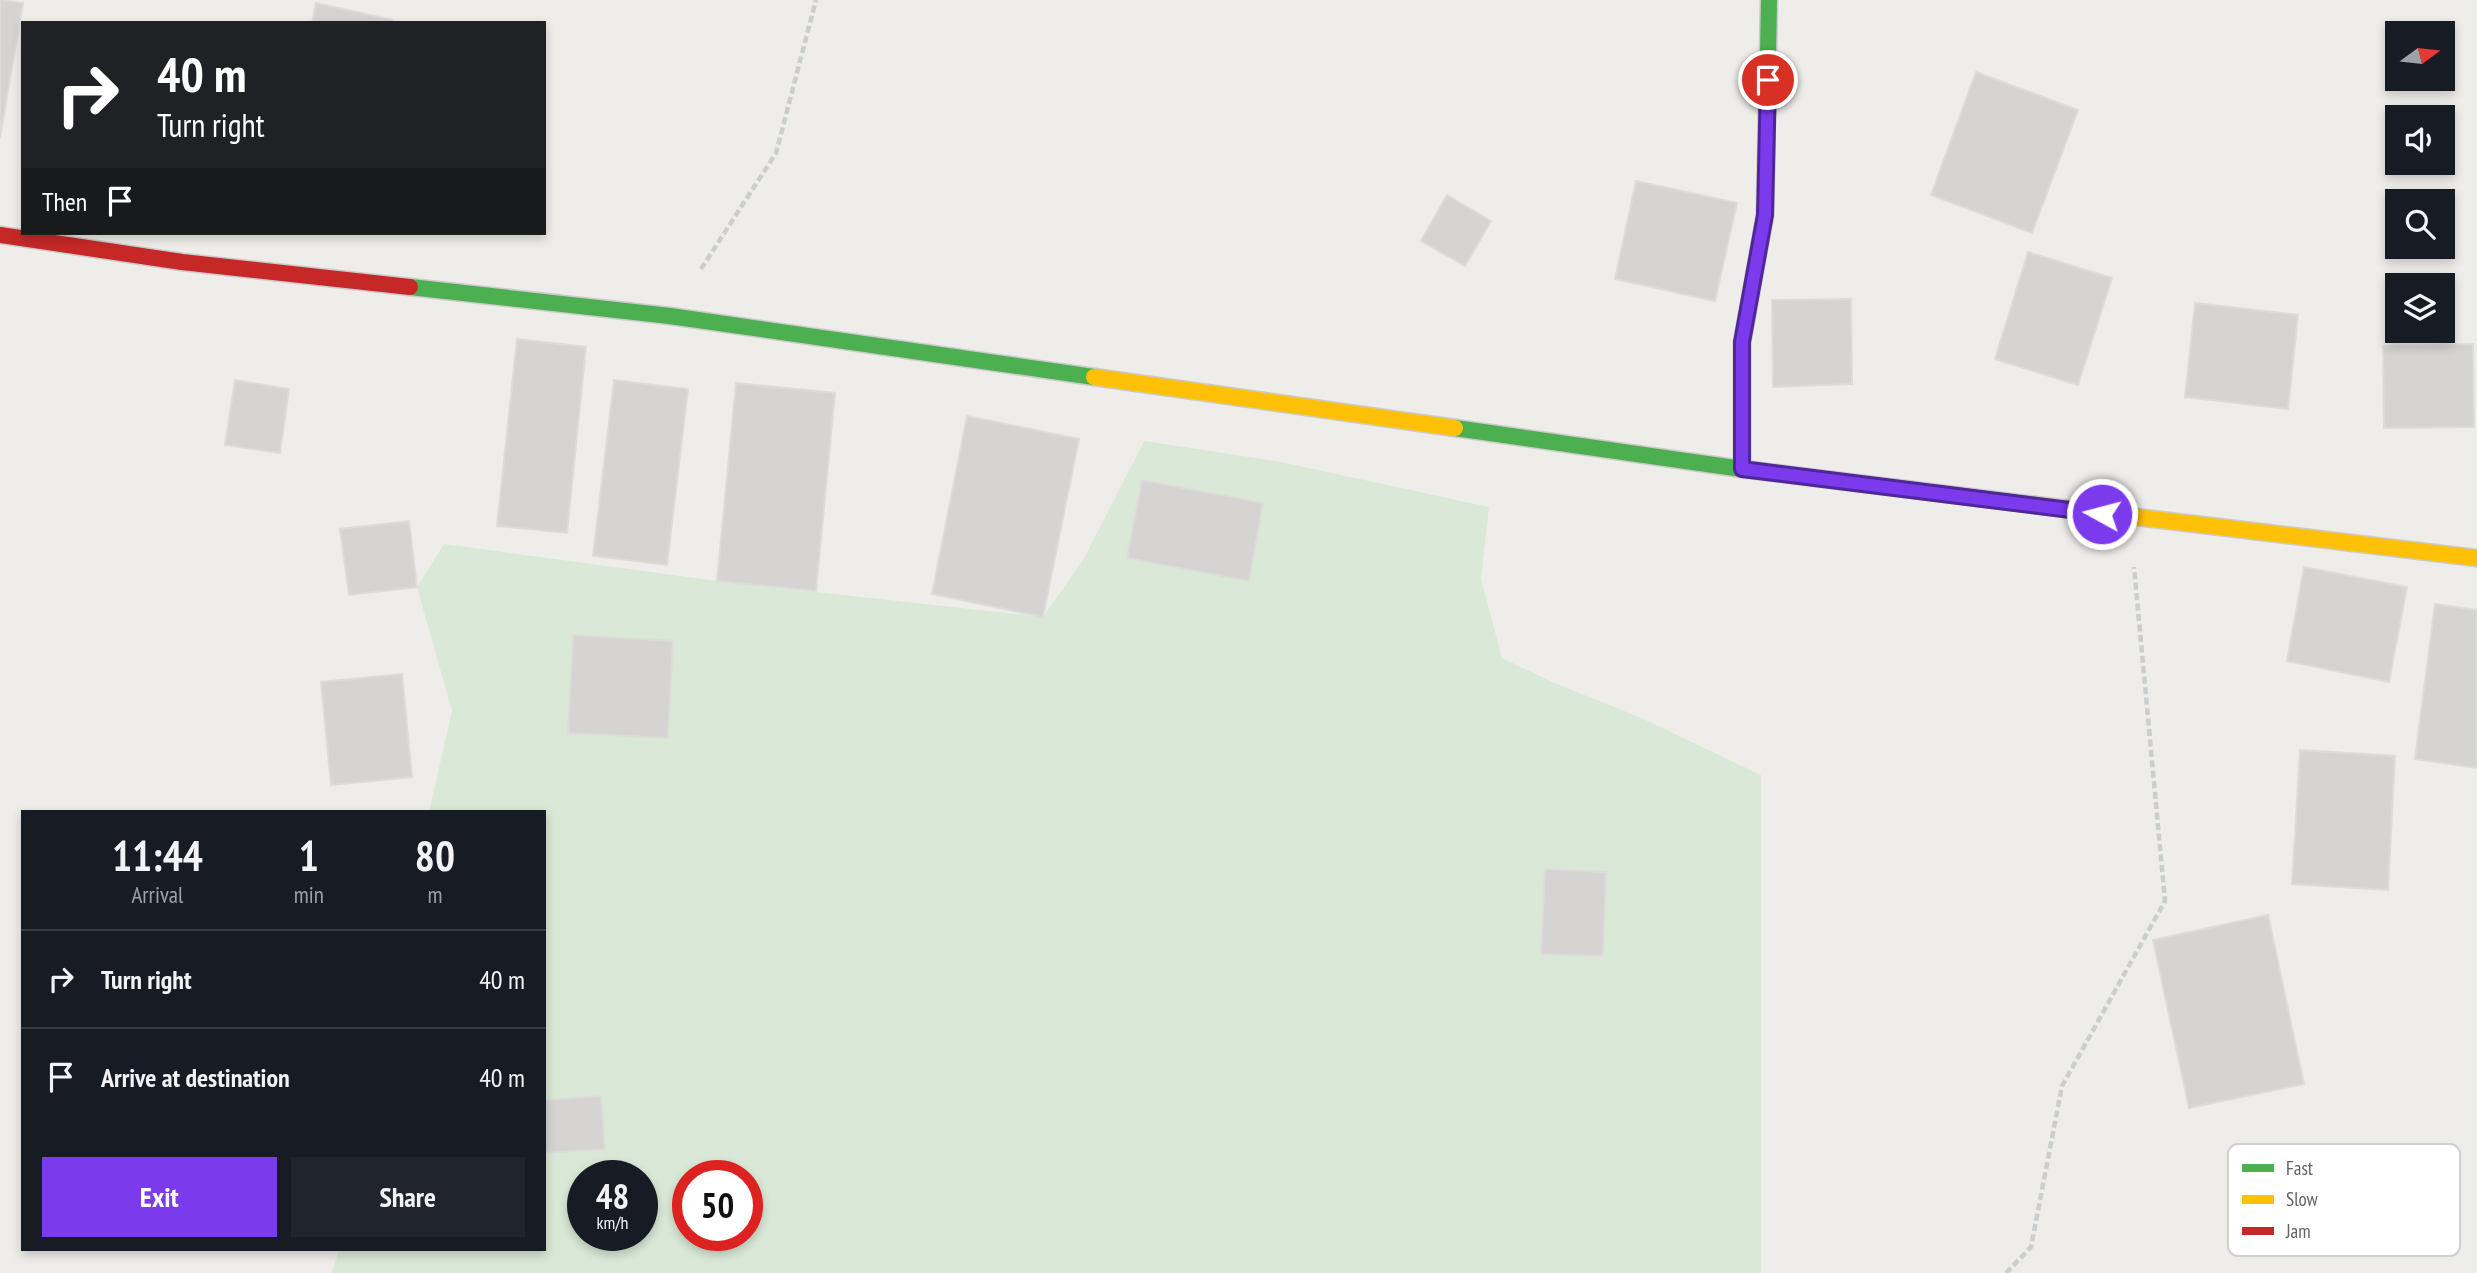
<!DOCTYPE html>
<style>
body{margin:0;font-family:"PT Sans Narrow",sans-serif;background:#20242c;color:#f1f3f6;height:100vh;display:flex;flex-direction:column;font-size:26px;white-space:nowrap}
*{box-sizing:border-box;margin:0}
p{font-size:23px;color:#9ea1a6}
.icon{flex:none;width:38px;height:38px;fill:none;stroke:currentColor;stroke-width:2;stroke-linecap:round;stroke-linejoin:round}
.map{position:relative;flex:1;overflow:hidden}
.panel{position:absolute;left:21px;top:810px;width:525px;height:441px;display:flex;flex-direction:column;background:#171b24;border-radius:0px;box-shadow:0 4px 10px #0003}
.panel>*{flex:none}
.guide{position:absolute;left:21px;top:21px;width:525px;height:214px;border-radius:0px;box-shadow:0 4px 10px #0003;background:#202124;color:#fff;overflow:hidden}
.needle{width:46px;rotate:75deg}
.fabs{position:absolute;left:2385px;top:21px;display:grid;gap:14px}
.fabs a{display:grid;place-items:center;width:70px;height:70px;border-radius:0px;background:#171b24;box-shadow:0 4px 10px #0003;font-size:35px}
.speed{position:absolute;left:567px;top:1160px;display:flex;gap:14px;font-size:35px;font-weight:700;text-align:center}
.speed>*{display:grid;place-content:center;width:91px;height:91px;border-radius:50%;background:#171b24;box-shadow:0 4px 10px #0003;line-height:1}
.speed small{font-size:18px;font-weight:400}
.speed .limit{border:10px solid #d22;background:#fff;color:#111}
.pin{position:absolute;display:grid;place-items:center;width:60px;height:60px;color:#fff;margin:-30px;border:4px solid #fff;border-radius:50%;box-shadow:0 2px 7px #0007}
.me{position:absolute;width:77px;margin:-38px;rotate:277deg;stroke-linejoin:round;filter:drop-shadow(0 0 5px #0008)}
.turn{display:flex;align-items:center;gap:24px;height:147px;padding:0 21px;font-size:32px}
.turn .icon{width:91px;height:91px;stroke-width:2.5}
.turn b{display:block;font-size:49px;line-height:60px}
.then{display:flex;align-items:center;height:66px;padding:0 21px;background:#0003;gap:14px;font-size:26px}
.eta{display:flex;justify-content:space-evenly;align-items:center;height:119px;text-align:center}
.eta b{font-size:42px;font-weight:600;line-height:49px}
.primary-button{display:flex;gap:14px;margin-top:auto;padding:14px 21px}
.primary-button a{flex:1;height:80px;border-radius:0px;background:#7c3aed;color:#fff;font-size:28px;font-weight:600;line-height:80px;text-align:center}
.primary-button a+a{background:#20242c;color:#f1f3f6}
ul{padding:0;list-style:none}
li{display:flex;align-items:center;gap:21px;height:98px;padding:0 21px;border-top:2px solid #363941}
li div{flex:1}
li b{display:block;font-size:26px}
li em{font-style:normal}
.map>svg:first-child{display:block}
.green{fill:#d9e8d7;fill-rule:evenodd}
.building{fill:#d5d4d2;stroke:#dedcd9;stroke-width:2}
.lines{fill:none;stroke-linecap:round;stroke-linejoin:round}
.fast-casing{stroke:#cbcbcb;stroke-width:19}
.slow-casing{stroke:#cbcbcb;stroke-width:19}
.jam-casing{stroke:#cbcbcb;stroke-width:19}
.path{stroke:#cacecc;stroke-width:4.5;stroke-dasharray:7 3.5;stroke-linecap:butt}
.fast{stroke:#4caf50;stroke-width:16}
.slow{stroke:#ffc107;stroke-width:16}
.jam{stroke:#c62828;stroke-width:16}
.route-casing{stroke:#51269a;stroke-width:18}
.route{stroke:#7c3aed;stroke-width:12}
.key{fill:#fff;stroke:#cfd0d1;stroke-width:2}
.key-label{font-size:19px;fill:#5f6266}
</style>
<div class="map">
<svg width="2477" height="1273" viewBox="0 0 2477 1273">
<rect width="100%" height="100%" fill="#eeedea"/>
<path class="green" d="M1144 441 1281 462 1489 507 1481 579 1502 658 1552 682 1639 717 1761 775V1273H332L339 1250H544V812H429L452 711 417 587 444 544 717 581 1043 617 1085 557ZM583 1176H642V1236H583ZM688 1176H747V1236H688Z"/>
<g class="building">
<polygon points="0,0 23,3 0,138"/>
<polygon points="316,3 393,20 393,23 312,23"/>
<polygon points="1976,72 2078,110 2032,233 1931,195"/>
<polygon points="1636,181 1737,203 1715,301 1615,279"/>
<polygon points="1447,195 1491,221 1465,266 1421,241"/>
<polygon points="2028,252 2112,278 2078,385 1995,359"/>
<polygon points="1851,299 1852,384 1773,387 1772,300"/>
<polygon points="2195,303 2298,315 2288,409 2185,397"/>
<polygon points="517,339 586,347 567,533 497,526"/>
<polygon points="2473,344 2474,427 2384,428 2383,346"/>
<polygon points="235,380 289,389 280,453 225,445"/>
<polygon points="614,380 688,389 667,565 593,556"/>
<polygon points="736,383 835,393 816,591 717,581"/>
<polygon points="967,416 1079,439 1043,617 932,594"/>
<polygon points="1142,480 1263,503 1249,581 1127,558"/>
<polygon points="409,521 417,587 349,595 340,529"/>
<polygon points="2304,567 2407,587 2389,682 2287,661"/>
<polygon points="2435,604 2477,610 2477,768 2415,759"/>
<polygon points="573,635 673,641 668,738 568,733"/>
<polygon points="402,674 412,777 331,785 321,682"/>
<polygon points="2300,750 2395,756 2388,890 2292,884"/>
<polygon points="1545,869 1606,872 1603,956 1541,954"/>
<polygon points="2268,915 2304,1084 2189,1108 2153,940"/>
<polygon points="601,1096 605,1149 544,1153 544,1100"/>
</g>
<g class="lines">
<g class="fast-casing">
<g id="fast">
<polyline points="410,287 670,316 1094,377"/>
<polyline points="1455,428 1742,469 2036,505"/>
<polyline points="1742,469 1742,343 1765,215 1769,0"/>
</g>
</g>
<g class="slow-casing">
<g id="slow">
<polyline points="1094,377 1455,428"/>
<polyline points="2036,505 2477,558"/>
</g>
</g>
<g class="jam-casing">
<polyline id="jam" points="0,235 182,262 410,287"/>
</g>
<g class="path">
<polyline points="701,269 776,153 816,0"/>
<polyline points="2006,1273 2031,1247 2062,1086 2165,901 2134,567"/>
</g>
<use href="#fast" class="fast"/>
<use href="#slow" class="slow"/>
<use href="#jam" class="jam"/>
</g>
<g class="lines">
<g class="route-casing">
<polyline id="route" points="1768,80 1765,215 1742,342 1742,469 2102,514"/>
</g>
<use href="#route" class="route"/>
</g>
<rect x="2228" y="1144" width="232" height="112" rx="10" class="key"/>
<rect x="2242" y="1164" width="32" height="8" fill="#4caf50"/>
<rect x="2242" y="1195" width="32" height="9" fill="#ffc107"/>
<rect x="2242" y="1227" width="32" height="8" fill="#c62828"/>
<g class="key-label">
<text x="2286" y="1175">Fast</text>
<text x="2286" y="1206">Slow</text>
<text x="2286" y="1238">Jam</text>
</g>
</svg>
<div class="fabs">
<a><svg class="needle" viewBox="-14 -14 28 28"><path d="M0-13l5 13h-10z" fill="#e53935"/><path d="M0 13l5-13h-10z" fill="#9ea1a6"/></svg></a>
<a><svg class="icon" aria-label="sound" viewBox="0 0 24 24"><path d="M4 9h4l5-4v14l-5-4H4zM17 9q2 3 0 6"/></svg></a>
<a><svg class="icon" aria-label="search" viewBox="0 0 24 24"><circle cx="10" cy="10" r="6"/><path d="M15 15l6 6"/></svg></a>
<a><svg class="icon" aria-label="layers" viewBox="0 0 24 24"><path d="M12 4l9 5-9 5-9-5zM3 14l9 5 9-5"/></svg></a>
</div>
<div class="speed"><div>48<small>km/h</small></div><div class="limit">50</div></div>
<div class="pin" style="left:1768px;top:80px;background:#d93025"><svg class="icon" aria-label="arrive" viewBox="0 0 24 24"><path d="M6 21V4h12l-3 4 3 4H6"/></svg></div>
<svg class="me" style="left:2102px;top:514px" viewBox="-20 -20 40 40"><circle r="17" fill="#7c3aed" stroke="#fff" stroke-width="3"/><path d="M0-11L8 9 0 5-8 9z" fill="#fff"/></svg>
<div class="guide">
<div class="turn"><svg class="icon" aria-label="right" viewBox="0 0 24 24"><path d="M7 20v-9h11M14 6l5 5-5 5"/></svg><div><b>40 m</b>Turn right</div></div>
<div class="then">Then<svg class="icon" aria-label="arrive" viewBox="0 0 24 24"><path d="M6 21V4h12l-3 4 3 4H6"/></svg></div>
</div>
<section class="panel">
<div class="eta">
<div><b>11:44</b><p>Arrival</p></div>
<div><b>1</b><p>min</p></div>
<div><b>80</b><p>m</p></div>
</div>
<ul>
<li><svg class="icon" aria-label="right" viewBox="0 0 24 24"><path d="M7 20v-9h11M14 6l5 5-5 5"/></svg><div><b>Turn right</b></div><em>40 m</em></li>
<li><svg class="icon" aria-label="arrive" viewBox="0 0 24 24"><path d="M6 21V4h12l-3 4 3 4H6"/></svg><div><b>Arrive at destination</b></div><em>40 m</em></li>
</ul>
<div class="primary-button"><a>Exit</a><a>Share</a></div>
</section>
</div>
